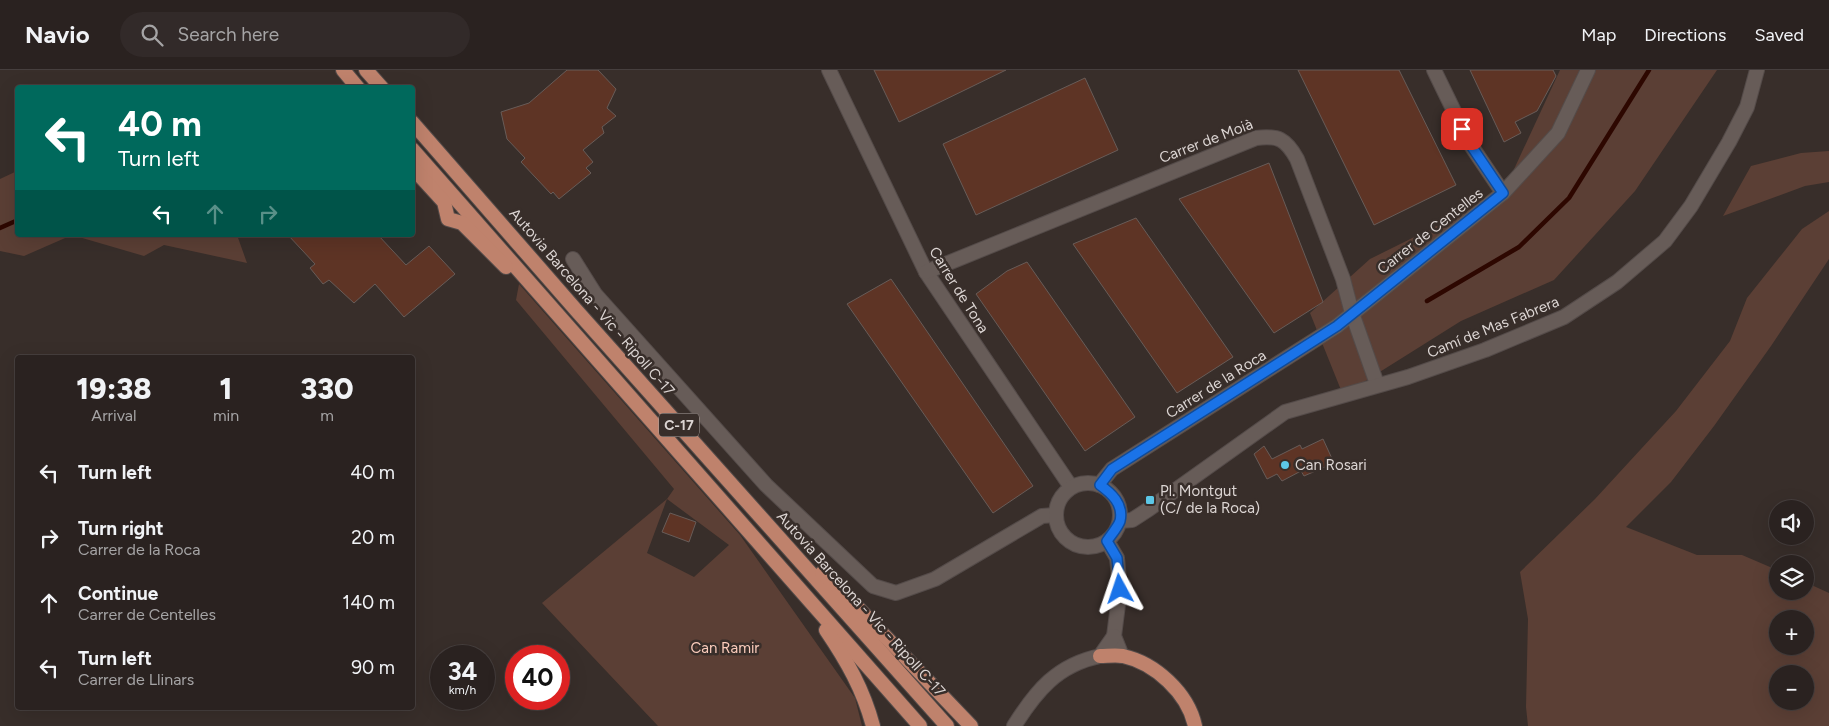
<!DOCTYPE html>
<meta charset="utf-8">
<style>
body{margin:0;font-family:Figtree,sans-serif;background:#322a29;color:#f1f3f6;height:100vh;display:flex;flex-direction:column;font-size:19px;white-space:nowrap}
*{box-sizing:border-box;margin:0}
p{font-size:16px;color:#a5a4a5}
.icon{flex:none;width:28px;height:28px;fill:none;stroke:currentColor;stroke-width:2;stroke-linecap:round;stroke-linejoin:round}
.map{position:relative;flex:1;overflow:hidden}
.drawer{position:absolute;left:15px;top:285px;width:400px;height:355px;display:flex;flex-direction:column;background:#2a2220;border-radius:5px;box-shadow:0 5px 20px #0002,0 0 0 1px #463f3e}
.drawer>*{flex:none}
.guide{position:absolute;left:15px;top:15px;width:400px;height:152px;border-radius:5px;box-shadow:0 5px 20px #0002,0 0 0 1px #463f3e;background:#00695c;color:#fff;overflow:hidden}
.fabs{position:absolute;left:1769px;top:430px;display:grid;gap:10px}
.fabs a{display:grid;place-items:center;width:45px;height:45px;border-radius:50%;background:#2a2220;box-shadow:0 5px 20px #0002,0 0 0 1px #463f3e;font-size:25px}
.speed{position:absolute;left:430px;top:575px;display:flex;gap:10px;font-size:25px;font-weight:700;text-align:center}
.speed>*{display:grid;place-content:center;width:65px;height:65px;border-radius:50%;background:#2a2220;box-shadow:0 5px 20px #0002,0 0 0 1px #463f3e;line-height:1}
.speed small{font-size:12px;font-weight:400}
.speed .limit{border:8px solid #d22;background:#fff;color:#111}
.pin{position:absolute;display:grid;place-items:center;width:42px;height:42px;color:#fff;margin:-21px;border-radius:10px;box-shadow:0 2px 8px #0006}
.me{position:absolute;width:55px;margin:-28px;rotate:355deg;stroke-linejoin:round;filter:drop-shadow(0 0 4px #0008)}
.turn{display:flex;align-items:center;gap:18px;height:105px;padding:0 20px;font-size:22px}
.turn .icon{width:65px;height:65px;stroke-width:2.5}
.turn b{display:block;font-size:35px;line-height:42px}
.lanes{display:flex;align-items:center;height:48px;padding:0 20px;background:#0003;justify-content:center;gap:25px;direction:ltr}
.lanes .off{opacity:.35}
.eta{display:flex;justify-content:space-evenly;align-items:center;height:85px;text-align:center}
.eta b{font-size:30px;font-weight:800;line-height:35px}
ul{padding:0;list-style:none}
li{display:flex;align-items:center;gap:15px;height:65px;padding:0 20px}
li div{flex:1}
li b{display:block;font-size:19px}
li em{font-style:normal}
header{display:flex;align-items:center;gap:30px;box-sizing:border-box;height:70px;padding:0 25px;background:#2a2220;border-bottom:1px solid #463f3e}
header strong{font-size:24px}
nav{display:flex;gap:28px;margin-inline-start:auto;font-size:18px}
.search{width:350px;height:45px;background:#322a29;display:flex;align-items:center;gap:12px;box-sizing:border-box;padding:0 18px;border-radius:28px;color:#a5a4a5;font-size:19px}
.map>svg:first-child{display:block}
.green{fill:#5b3f35;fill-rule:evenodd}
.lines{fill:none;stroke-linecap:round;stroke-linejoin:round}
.stream{stroke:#2d0700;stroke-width:4.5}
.building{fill:#5e3425;stroke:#685c58}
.minor-casing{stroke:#544b49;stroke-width:16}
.tertiary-casing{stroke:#544b49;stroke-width:16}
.trunk-casing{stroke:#544b49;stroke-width:16}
.minor{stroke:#675c58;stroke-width:14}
.tertiary{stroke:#675c58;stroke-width:14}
.trunk{stroke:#bf826c;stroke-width:14}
.route-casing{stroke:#114b97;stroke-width:12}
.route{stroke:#1a73e8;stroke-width:9}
.poi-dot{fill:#5cc7e7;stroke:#382e2a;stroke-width:2}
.labels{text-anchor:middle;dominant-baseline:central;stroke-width:5;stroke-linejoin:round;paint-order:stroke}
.shield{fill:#382e2a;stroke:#aba3a0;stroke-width:1}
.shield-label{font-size:14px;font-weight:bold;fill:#dcd5d3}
.street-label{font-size:15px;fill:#dcd5d3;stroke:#382e2a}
.poi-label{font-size:15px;fill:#dcd5d3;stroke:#382e2a;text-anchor:start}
.park-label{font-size:15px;fill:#fbccbc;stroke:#382e2a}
</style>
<header>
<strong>Navio</strong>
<div class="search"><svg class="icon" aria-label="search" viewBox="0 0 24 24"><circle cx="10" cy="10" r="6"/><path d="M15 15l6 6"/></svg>Search here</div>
<nav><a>Map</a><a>Directions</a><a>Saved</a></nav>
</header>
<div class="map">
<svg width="1829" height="656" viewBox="0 0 1829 656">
<rect width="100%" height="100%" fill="#382e2a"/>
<g class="green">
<polygon points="1560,0 1717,0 1635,121 1554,210 1461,251 1343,325 1310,243 1370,189 1503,123"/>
<polygon points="1829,81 1829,112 1805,116 1723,146 1751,96 1801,83"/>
<polygon points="17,101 18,165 237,165 247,193 164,175 144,186 72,165 24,186 0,181 0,109"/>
<path d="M1829 141V189L1771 276 1714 356 1671 412 1626 457 1697 485H1742L1777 500 1778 521H1805V512L1829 523V656H1528L1526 637 1528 549 1520 502 1595 429 1676 341 1730 271 1747 228 1802 159ZM1778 549H1805V576H1778ZM1778 604H1805V631H1778Z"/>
<path d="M519 214 740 465 855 628 862 656H658L542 533 667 429 674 419 516 230ZM667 429 729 475 694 507 647 483Z"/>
</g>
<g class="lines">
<g class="stream">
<polyline points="0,158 18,150"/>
<polyline points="1427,231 1519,177 1569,128 1649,0"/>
</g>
</g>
<g class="building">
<polygon points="567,0 598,0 616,19 607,38 616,46 602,57 604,63 583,80 593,92 586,98 591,103 559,129 553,122 551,124 521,92 525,88 507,69 501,42 529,33"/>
<polygon points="874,0 1006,0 899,52"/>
<polygon points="1298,0 1399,0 1456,115 1374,155"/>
<polygon points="1470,0 1553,0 1556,6 1537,41 1515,52 1521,63 1504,72"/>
<polygon points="1085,8 1118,80 976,145 943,74"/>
<polygon points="1269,93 1323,232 1274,263 1179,129"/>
<polygon points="1136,148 1233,287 1177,323 1073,174"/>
<polygon points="288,165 378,165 406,195 429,176 455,204 404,247 375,214 354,233 329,210 323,214 310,198 315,194"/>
<polygon points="1027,192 1135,347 1085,381 976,224 1007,201"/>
<polygon points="891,209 1033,416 993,443 847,234"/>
<polygon points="1323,369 1334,393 1304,406 1301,401 1282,411 1277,404 1267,409 1254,384 1264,376 1272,389 1300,375 1302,379"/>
<polygon points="670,443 696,452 689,472 662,462"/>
</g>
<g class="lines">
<g class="minor-casing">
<g id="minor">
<polyline points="829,0 926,202 1071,417"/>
<polyline points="1434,0 1470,74 1503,123"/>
<polyline points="573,189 595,224 766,415 873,516 896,523 935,509 1042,446 1055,445"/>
<path d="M926 202 1256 68C1278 65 1286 69 1297 89L1343 209 1352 243 1377 314"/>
<polyline points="1099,415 1112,399 1337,256 1503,123 1558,63 1588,0"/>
</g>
</g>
<g class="tertiary-casing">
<g id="tertiary">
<circle cx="1088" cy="445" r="32"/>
<polyline points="1120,451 1132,450 1149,439 1285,342 1408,307 1485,280 1564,247 1617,212 1665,171 1691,136 1729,72 1747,37 1757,0"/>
<polyline points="1107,471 1117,488 1120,519 1114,566 1122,586"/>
<path d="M1014 656C1036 621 1057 595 1100 586L1114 566"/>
</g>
</g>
<g class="trunk-casing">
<g id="trunk">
<polyline points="343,0 358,18"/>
<polyline points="366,0 382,18"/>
<polyline points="412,52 576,240 947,656"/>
<polyline points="412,79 920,656"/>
<polyline points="412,97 444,132 448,149 462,153 506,197"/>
<polyline points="822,503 837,516 971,656"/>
<path d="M826 560C847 591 863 619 873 656"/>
<path d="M1100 586C1107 586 1116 585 1123 586 1155 593 1188 623 1195 656"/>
</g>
</g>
<use href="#minor" class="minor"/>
<use href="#tertiary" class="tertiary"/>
<use href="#trunk" class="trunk"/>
</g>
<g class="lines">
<g class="route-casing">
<path id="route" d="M1120 519 1117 488 1107 471C1111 465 1118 457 1120 451 1124 434 1111 423 1100 415L1112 399 1337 256 1503 123 1470 74 1462 59"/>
</g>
<use href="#route" class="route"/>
</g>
<g class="poi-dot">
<circle cx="1285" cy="395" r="5"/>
<rect x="1145" y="425" width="10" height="10" rx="2.5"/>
</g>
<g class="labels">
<rect class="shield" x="659" y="343.5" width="40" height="23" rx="4"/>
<g class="shield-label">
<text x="679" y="355">C-17</text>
</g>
<g class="street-label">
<text transform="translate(1206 71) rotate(-21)">Carrer de Moià</text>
<text transform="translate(1430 161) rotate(-38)">Carrer de Centelles</text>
<text transform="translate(959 220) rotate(58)">Carrer de Tona</text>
<text transform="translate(592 232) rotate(49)">Autovia Barcelona - Vic - Ripoll C-17</text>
<text transform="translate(1493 257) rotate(-22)">Camí de Mas Fabrera</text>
<text transform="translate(1216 314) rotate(-32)">Carrer de la Roca</text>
<text transform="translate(861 534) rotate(48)">Autovia Barcelona - Vic - Ripoll C-17</text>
</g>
<g class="poi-label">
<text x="1295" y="395">Can Rosari</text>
<text x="1160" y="421">Pl. Montgut<tspan x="1160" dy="17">(C/ de la Roca)</tspan></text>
</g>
<g class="park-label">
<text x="725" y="578">Can Ramir</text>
</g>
</g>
</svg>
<div class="fabs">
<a><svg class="icon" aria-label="sound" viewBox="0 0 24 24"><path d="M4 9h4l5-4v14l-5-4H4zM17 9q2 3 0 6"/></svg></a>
<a><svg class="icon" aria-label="layers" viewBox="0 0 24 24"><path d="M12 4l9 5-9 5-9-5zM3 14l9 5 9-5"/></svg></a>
<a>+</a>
<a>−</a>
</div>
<div class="speed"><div>34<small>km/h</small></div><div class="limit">40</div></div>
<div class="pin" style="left:1462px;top:59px;background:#d93025"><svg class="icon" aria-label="arrive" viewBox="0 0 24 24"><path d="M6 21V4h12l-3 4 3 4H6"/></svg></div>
<svg class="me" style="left:1120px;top:519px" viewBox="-20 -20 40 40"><path d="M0-17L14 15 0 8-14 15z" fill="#1a73e8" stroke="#fff" stroke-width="4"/></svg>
<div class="guide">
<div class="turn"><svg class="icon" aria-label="left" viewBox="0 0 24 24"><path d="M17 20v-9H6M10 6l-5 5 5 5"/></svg><div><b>40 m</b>Turn left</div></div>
<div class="lanes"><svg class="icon" aria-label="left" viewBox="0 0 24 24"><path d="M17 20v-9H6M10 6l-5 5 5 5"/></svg><svg class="icon off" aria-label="ahead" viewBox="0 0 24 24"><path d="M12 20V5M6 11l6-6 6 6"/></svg><svg class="icon off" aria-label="right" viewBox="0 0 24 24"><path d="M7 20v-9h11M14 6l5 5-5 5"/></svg></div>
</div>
<section class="drawer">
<div class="eta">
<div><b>19:38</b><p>Arrival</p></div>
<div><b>1</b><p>min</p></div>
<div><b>330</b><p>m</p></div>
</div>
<ul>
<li><svg class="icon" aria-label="left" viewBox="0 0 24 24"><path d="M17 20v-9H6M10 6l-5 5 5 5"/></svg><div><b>Turn left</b></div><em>40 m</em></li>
<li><svg class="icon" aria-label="right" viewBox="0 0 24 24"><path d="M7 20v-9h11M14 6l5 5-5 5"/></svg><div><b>Turn right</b><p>Carrer de la Roca</p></div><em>20 m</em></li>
<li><svg class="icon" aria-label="ahead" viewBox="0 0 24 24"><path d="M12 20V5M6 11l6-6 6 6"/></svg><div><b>Continue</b><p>Carrer de Centelles</p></div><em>140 m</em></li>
<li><svg class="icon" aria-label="left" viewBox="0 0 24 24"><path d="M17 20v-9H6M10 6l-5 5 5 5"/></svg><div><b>Turn left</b><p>Carrer de Llinars</p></div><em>90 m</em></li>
</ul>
</section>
</div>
